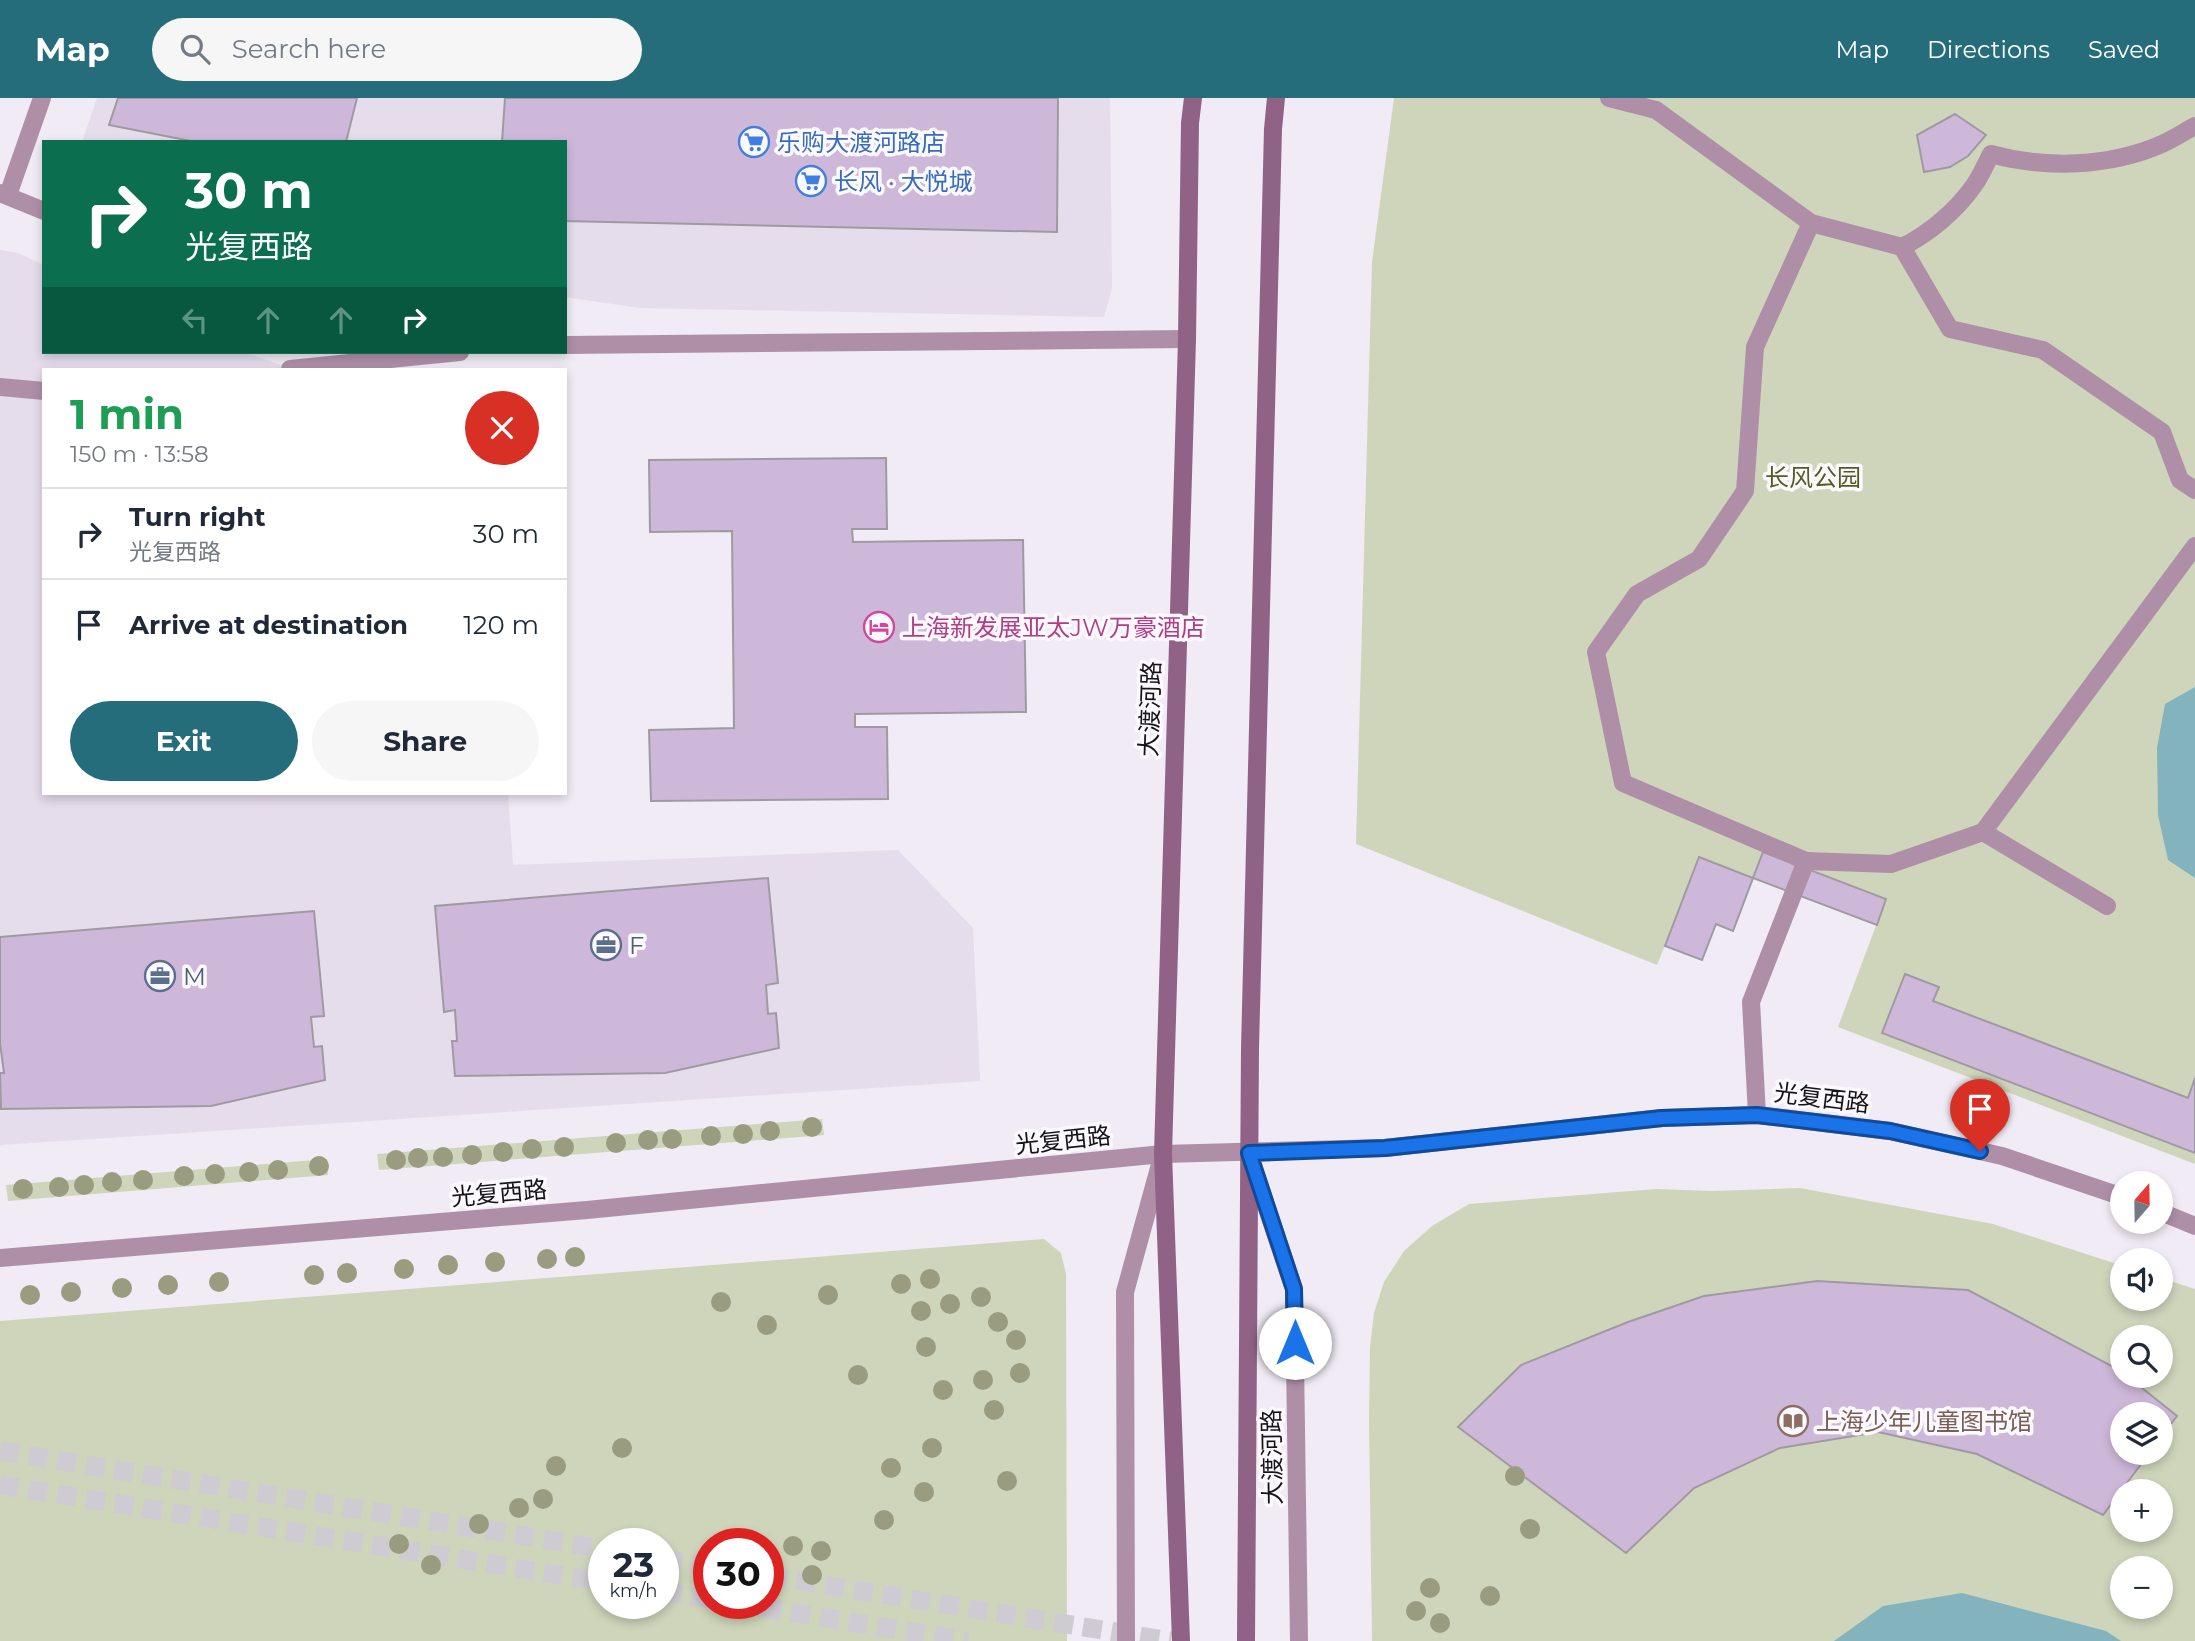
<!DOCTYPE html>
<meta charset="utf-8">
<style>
body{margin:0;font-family:Montserrat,"Noto Sans SC",sans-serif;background:#f6f6f7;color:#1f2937;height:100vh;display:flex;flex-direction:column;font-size:26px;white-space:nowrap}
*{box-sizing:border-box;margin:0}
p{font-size:23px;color:#747a83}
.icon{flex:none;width:38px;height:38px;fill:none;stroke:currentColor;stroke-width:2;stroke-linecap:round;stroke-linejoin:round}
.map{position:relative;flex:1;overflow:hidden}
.details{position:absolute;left:42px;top:270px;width:525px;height:427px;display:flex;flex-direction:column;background:#fff;border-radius:0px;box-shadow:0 4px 10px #0003}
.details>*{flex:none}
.banner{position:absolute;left:42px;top:42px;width:525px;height:214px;border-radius:0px;box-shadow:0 4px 10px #0003;background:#0b6e4f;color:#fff;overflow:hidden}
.needle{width:46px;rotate:20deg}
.fabs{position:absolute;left:2110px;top:1073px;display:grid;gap:14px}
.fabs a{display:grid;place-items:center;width:63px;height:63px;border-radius:50%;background:#fff;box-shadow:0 4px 10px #0003;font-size:35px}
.speed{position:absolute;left:588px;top:1430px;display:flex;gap:14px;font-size:35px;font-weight:700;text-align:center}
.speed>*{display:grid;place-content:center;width:91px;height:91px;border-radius:50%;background:#fff;box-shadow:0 4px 10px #0003;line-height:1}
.speed small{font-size:18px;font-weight:400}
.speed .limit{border:10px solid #d22;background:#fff;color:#111}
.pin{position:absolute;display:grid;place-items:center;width:60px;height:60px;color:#fff;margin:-72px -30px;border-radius:50% 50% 50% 0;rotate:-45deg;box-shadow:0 0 7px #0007}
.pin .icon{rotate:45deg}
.me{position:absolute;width:77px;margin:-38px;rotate:0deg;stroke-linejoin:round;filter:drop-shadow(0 0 5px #0008)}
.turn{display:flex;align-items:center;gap:24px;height:147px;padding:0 28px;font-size:32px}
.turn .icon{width:91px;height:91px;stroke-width:2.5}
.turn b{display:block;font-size:49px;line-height:60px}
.lanes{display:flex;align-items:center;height:66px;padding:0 28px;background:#0003;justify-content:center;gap:35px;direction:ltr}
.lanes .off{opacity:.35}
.round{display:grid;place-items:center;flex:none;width:74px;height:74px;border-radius:37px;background:#f6f6f7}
.overview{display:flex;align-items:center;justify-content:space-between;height:119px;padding:0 28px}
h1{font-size:42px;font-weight:700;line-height:52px;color:#1e9e55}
.action{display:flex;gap:14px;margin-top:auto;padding:14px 28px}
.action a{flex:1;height:80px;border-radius:42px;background:#256d7a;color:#fff;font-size:28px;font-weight:700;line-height:80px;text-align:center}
.action a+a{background:#f6f6f7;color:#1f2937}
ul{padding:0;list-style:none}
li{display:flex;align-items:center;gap:21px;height:91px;padding:0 28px;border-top:2px solid #e0e1e3}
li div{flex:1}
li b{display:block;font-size:26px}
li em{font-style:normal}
header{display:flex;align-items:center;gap:42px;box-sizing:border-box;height:98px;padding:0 35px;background:#256d7a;color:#fff}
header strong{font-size:33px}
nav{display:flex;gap:38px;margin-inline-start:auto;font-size:24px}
.search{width:490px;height:63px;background:#f6f6f7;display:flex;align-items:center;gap:18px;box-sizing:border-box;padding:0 24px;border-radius:38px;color:#747a83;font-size:26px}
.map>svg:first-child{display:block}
.built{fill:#e5dcec}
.green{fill:#cfd5bb;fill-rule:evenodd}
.water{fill:#83b4bd}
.building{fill:#ceb8da;stroke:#9f9aa2;stroke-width:2}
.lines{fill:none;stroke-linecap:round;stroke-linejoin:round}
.trunk-tunnel{stroke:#cfcbd3;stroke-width:19;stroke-dasharray:19 10;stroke-linecap:butt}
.service{stroke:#af8fa8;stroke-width:18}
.minor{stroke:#af8fa8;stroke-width:18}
.tertiary{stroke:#af8fa8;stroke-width:18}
.secondary{stroke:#906286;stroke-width:18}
.tree{fill:#9a9c80}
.route-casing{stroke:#114b97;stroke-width:18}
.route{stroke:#1a73e8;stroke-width:12}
.labels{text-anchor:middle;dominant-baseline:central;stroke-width:7;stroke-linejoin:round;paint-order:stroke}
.shop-label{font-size:24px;fill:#366cbe;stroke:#fcf9fe;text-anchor:start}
.park-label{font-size:24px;fill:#535c21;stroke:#fcf9fe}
.hotel-label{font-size:24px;fill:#b23c85;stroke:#fcf9fe;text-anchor:start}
.street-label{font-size:24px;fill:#161417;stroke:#fcf9fe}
.service-label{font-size:24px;fill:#4e5e75;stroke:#fcf9fe;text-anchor:start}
.education-label{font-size:24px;fill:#785e54;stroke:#fcf9fe;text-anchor:start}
</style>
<header>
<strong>Map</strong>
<div class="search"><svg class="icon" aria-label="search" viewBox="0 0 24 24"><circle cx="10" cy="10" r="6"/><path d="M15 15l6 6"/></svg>Search here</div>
<nav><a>Map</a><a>Directions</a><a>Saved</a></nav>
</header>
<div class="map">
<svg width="2195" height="1543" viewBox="0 0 2195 1543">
<rect width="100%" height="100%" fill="#f0ebf4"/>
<g class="built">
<polygon points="97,0 1110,0 1112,190 1104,219 640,210 565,199 565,44 82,44"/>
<polygon points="0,152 18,155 44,167 44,254 243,254 293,271 44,271 44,695 508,695 513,767 898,752 973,830 980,983 0,1047"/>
</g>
<g class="green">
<polygon points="1394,0 2195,0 2195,1066 1838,929 1886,801 1764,754 1753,780 1700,760 1657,867 1356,746 1372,164"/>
<polygon points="822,1021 824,1037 379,1072 377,1056"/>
<polygon points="327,1061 328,1077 8,1103 6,1087"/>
<path d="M1800 1090 1993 1126 2123 1168V1200H2161V1180L2195 1191V1543H1372L1369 1322 1370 1249 1374 1215 1384 1184 1404 1153 1432 1128 1469 1106 1656 1091 1713 1093ZM2123 1239H2161V1278H2123ZM2123 1316H2161V1354H2123ZM2123 1393H2161V1432H2123ZM2123 1470H2161V1508H2123Z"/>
<path d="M1044 1141 1061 1155 1066 1176 1067 1543H0V1223ZM604 1446H663V1505H604ZM709 1446H768V1505H709Z"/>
</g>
<g class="water">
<polygon points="2195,589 2195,780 2168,762 2158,717 2157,650 2165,606"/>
<polygon points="1962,1495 2106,1533 2121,1543 1834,1543 1883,1508"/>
</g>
<g class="building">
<polygon points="118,0 357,0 346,44 196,44 109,27"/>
<polygon points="505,0 1058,0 1057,134 565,123 565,44 502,44"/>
<polygon points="1955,16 1986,37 1968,58 1950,69 1924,74 1917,37"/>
<polygon points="886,360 887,431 852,431 853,444 1023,442 1026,614 855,616 855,629 887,629 888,701 651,703 649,632 734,630 732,433 650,434 649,362"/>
<polygon points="1763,754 1886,801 1877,827 1753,780"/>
<polygon points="1699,759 1753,780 1733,833 1716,826 1702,862 1665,848"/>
<polygon points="768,780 778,885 766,887 768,916 776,915 779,950 665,975 455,978 452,943 457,943 455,912 444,914 435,808"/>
<polygon points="314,813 324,918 311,919 314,949 322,948 325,982 211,1008 1,1011 0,975 4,975 0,945 0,839"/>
<polygon points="1905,876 1939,889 1933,903 2188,1000 2195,980 2195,1055 1882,935"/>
<polygon points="1817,1183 1968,1192 2123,1274 2123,1278 2127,1278 2177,1318 2161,1339 2161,1316 2123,1316 2123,1354 2150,1354 2103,1417 1977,1356 1878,1334 1780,1350 1694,1390 1626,1455 1458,1329 1521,1267 1628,1224 1704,1198"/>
</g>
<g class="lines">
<g class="trunk-tunnel">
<polyline points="0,1353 604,1451"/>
<polyline points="0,1387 604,1484"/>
<polyline points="663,1461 709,1468"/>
<polyline points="768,1478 1171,1543"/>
<polyline points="663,1493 709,1501"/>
<polyline points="734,1505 968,1543"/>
</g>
<g class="service">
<polyline points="1609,0 1656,12 1811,125 1902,149 1950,231 2043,252 2162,334 2180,382 2195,392"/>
<path d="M1902 149C1930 135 1957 112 1975 86 1981 77 1986 66 1991 56 2045 71 2110 69 2162 46 2173 41 2184 34 2195 28"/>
<polyline points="1983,734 2107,808"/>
<polyline points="1806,763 1623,685 1596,554 1637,496 1699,461 1745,393 1755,249 1811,125"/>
<polyline points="1757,1017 1751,904 1806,763 1891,766 1983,734 2195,448"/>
</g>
<g class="minor">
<polyline points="0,95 44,113"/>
<polyline points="8,97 42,0"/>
<polyline points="565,247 1187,241"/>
<polyline points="290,271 460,254"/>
<polyline points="0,289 44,293"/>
<polyline points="1250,1060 1294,1191 1299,1543"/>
<polyline points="1126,1543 1125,1194 1161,1063"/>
</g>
<g class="tertiary">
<polyline points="2161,1114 2195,1128"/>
<polyline points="0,1160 587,1112 1163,1056 1385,1050 1662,1020 1757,1017 1890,1033 2002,1058 2123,1099"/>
</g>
<g class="secondary">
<polyline points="1181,1543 1163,1056 1187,241 1190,25 1193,0"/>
<polyline points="1246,1543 1250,950 1273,31 1276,0"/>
</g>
</g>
<g class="tree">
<circle cx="812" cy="1029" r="10"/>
<circle cx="770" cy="1033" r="10"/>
<circle cx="743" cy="1036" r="10"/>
<circle cx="711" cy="1038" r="10"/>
<circle cx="672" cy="1041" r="10"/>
<circle cx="648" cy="1042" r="10"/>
<circle cx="616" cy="1045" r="10"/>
<circle cx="564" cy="1049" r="10"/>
<circle cx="532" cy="1051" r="10"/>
<circle cx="503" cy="1054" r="10"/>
<circle cx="472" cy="1057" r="10"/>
<circle cx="443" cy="1059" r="10"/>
<circle cx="418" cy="1060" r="10"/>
<circle cx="396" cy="1062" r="10"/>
<circle cx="319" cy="1068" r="10"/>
<circle cx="278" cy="1072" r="10"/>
<circle cx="249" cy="1074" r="10"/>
<circle cx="215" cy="1076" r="10"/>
<circle cx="184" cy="1078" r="10"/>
<circle cx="143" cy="1082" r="10"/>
<circle cx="112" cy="1084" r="10"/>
<circle cx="84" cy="1087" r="10"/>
<circle cx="59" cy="1089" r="10"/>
<circle cx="23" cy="1091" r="10"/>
<circle cx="575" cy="1159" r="10"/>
<circle cx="547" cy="1161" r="10"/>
<circle cx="495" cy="1164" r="10"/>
<circle cx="448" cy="1167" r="10"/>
<circle cx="404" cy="1171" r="10"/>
<circle cx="347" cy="1175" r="10"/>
<circle cx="314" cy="1177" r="10"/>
<circle cx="930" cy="1181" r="10"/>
<circle cx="219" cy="1184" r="10"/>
<circle cx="901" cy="1186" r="10"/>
<circle cx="168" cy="1187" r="10"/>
<circle cx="122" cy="1190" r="10"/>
<circle cx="71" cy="1194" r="10"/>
<circle cx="30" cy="1197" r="10"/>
<circle cx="828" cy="1197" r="10"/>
<circle cx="981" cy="1199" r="10"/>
<circle cx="721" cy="1204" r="10"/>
<circle cx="950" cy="1206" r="10"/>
<circle cx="921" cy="1213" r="10"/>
<circle cx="998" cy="1224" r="10"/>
<circle cx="767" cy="1227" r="10"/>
<circle cx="1016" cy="1242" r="10"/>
<circle cx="926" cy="1249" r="10"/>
<circle cx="1020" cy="1275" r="10"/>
<circle cx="858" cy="1277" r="10"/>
<circle cx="983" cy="1282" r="10"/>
<circle cx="943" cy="1292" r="10"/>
<circle cx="994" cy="1312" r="10"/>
<circle cx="622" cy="1350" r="10"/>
<circle cx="932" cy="1350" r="10"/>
<circle cx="556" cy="1368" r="10"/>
<circle cx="891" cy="1370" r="10"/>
<circle cx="1515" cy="1378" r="10"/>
<circle cx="1007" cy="1383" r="10"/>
<circle cx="924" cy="1394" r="10"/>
<circle cx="543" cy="1401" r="10"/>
<circle cx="519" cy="1410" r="10"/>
<circle cx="884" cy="1422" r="10"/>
<circle cx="479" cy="1426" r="10"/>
<circle cx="1530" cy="1431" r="10"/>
<circle cx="399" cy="1446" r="10"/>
<circle cx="793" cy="1448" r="10"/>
<circle cx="821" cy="1453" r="10"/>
<circle cx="431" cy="1467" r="10"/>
<circle cx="812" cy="1477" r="10"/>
<circle cx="1430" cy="1490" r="10"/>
<circle cx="1490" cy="1498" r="10"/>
<circle cx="1416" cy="1513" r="10"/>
<circle cx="1440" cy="1525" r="10"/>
</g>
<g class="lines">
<g class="route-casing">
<polyline id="route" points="1295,1245 1294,1191 1249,1055 1385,1050 1662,1020 1757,1017 1890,1033 1980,1053"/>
</g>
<use href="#route" class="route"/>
</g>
<defs>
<g id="supermarket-ring" transform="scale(1.575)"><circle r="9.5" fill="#fcf9fe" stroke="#3f7fe0" stroke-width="1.5"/><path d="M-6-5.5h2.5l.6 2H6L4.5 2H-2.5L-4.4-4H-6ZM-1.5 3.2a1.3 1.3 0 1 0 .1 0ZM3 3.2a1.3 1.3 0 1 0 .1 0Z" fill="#3f7fe0"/></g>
<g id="hotel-ring" transform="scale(1.575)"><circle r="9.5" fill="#fcf9fe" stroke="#d1479c" stroke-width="1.5"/><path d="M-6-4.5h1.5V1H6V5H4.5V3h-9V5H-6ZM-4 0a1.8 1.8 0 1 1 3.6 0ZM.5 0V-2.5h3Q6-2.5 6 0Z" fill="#d1479c"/></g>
<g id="office-ring" transform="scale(1.575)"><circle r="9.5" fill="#fcf9fe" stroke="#5c6f8a" stroke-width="1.5"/><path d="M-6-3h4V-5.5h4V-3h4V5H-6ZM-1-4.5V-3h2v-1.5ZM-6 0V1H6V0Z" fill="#5c6f8a"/></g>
<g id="library-ring" transform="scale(1.575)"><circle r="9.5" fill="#fcf9fe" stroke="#8d6e63" stroke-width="1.5"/><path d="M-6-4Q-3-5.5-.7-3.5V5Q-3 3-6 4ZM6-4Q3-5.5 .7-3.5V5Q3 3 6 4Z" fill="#8d6e63"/></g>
</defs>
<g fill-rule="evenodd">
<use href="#supermarket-ring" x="754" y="44"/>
<use href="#supermarket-ring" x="811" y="83"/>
<use href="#hotel-ring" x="879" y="529"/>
<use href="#office-ring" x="606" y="847"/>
<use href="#office-ring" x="160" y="878"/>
<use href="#library-ring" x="1793" y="1323"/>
</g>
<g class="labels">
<g class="shop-label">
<text x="777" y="44">乐购大渡河路店</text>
<text x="834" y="83">长风 · 大悦城</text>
</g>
<g class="park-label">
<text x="1813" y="379">长风公园</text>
</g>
<g class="hotel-label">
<text x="902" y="529">上海新发展亚太JW万豪酒店</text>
</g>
<g class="street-label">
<text transform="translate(1150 611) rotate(-88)">大渡河路</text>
<text transform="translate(1822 1000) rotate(7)">光复西路</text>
<text transform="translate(1063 1042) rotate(-6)">光复西路</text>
<text transform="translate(499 1095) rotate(-5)">光复西路</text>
<text transform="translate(1272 1359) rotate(-91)">大渡河路</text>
</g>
<g class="service-label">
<text x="629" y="847">F</text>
<text x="183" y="878">M</text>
</g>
<g class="education-label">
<text x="1816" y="1323">上海少年儿童图书馆</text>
</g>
</g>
</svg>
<div class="fabs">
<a><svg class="needle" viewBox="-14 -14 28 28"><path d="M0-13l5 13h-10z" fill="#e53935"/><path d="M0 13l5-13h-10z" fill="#747a83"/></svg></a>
<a><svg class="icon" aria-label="sound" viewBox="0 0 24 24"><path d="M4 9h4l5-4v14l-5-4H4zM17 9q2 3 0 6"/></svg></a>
<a><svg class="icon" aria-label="search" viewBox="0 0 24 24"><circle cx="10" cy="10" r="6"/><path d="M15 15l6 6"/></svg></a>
<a><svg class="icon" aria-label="layers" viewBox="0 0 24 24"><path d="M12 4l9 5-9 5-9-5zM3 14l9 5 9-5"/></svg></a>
<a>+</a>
<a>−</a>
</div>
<div class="speed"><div>23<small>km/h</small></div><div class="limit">30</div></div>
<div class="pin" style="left:1980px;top:1053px;background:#d93025"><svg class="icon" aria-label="arrive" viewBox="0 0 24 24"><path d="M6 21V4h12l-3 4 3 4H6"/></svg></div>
<svg class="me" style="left:1295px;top:1245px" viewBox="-20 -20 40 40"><circle r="19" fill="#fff"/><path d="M0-13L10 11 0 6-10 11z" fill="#1a73e8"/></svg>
<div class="banner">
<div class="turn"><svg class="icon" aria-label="right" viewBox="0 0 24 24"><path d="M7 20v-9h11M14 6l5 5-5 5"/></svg><div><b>30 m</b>光复西路</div></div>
<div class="lanes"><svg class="icon off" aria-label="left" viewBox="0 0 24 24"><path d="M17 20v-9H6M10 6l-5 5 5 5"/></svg><svg class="icon off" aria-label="ahead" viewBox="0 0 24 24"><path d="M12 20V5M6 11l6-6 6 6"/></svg><svg class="icon off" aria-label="ahead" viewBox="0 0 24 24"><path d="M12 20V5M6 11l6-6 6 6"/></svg><svg class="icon" aria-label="right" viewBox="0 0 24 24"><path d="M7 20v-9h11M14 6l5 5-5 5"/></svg></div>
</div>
<section class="details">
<div class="overview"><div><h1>1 min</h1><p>150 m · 13:58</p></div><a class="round" style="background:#d93025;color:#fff"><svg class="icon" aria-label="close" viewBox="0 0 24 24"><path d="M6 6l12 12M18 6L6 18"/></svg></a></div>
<ul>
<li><svg class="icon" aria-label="right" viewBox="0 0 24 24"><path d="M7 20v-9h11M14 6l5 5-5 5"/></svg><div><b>Turn right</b><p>光复西路</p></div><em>30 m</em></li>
<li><svg class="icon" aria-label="arrive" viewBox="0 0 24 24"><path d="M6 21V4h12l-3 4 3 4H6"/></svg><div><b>Arrive at destination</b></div><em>120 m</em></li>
</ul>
<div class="action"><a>Exit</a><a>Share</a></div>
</section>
</div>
